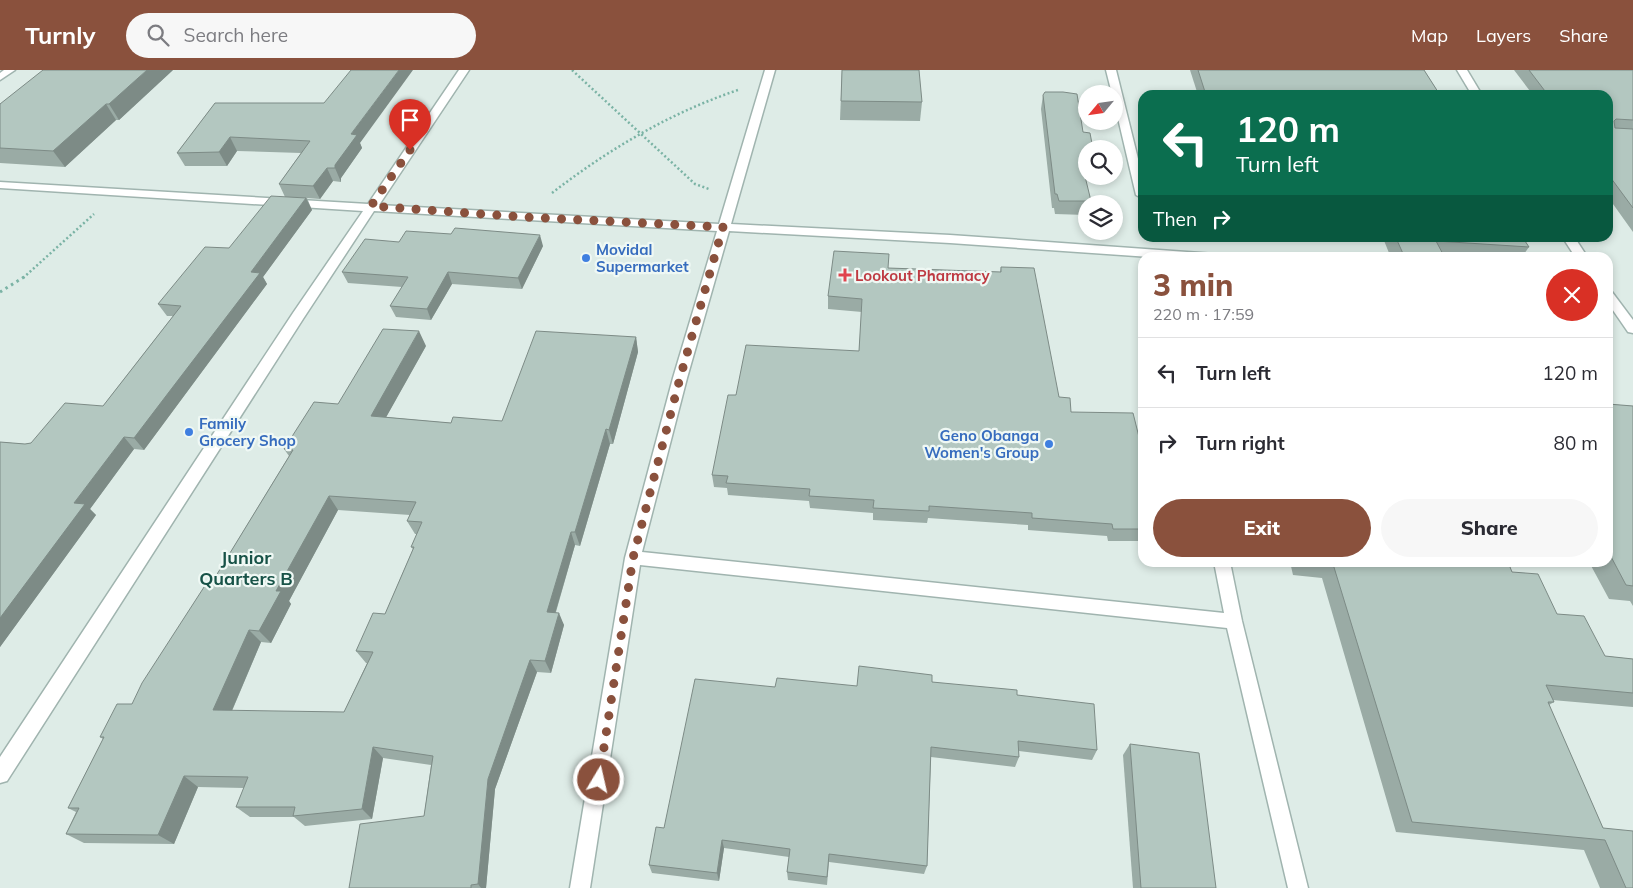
<!DOCTYPE html>
<meta charset="utf-8">
<style>
body{margin:0;font-family:Mulish,sans-serif;background:#f7f7f7;color:#2b2b33;height:100vh;display:flex;flex-direction:column;font-size:19px;white-space:nowrap}
*{box-sizing:border-box;margin:0}
p{font-size:16px;color:#7c7c81}
.icon{flex:none;width:28px;height:28px;fill:none;stroke:currentColor;stroke-width:2;stroke-linecap:round;stroke-linejoin:round}
.map{position:relative;flex:1;overflow:hidden}
.sheet{position:absolute;left:1138px;top:182px;width:475px;height:315px;display:flex;flex-direction:column;background:#fff;border-radius:15px;box-shadow:0 2px 8px #0003}
.sheet>*{flex:none}
.guide{position:absolute;left:1138px;top:20px;width:475px;height:152px;border-radius:15px;box-shadow:0 2px 8px #0003;background:#0b6e4f;color:#fff;overflow:hidden}
.needle{width:32px;rotate:241deg}
.fabs{position:absolute;left:1078px;top:15px;display:grid;gap:10px}
.fabs a{display:grid;place-items:center;width:45px;height:45px;border-radius:50%;background:#fff;box-shadow:0 2px 8px #0003;font-size:25px}
.pin{position:absolute;display:grid;place-items:center;width:42px;height:42px;color:#fff;margin:-51px -21px;border-radius:50% 50% 50% 0;rotate:-45deg;box-shadow:0 0 5px #0007}
.pin .icon{rotate:45deg}
.me{position:absolute;width:55px;margin:-28px;rotate:9deg;stroke-linejoin:round;filter:drop-shadow(0 0 4px #0008)}
.turn{display:flex;align-items:center;gap:18px;height:105px;padding:0 15px;font-size:22px}
.turn .icon{width:65px;height:65px;stroke-width:2.5}
.turn b{display:block;font-size:35px;line-height:42px}
.then{display:flex;align-items:center;height:48px;padding:0 15px;background:#0003;gap:10px;font-size:19px}
.round{display:grid;place-items:center;flex:none;width:52px;height:52px;border-radius:26px;background:#f7f7f7}
.overview{display:flex;align-items:center;justify-content:space-between;height:85px;padding:0 15px}
h1{font-size:30px;font-weight:800;line-height:38px;color:#8a513d}
.button{display:flex;gap:10px;margin-top:auto;padding:10px 15px}
.button a{flex:1;height:58px;border-radius:30px;background:#8a513d;color:#fff;font-size:20px;font-weight:800;line-height:58px;text-align:center}
.button a+a{background:#f7f7f7;color:#2b2b33}
ul{padding:0;list-style:none}
li{display:flex;align-items:center;gap:15px;height:70px;padding:0 15px;border-top:1px solid #e1e1e2}
li div{flex:1}
li b{display:block;font-size:19px}
li em{font-style:normal}
header{display:flex;align-items:center;gap:30px;box-sizing:border-box;height:70px;padding:0 25px;background:#8a513d;color:#fff}
header strong{font-size:24px}
nav{display:flex;gap:28px;margin-inline-start:auto;font-size:18px}
.search{width:350px;height:45px;background:#f7f7f7;display:flex;align-items:center;gap:12px;box-sizing:border-box;padding:0 18px;border-radius:28px;color:#7c7c81;font-size:19px}
.map>svg:first-child{display:block}
.lines{fill:none;stroke-linecap:round;stroke-linejoin:round}
.minor-casing{stroke:#a0b4af;stroke-width:3}
.path-far1{stroke:#7bb3a5;stroke-width:2.5;stroke-dasharray:2 2.5;stroke-linecap:butt}
.path{stroke:#7bb3a5;stroke-width:3;stroke-dasharray:2.5 4;stroke-linecap:butt}
.minor{fill:#fff;fill-rule:evenodd}
.wall{fill:#9aaba5;fill-rule:evenodd}
.shaded-wall{fill:#7d8b86}
.building{fill:#b3c7c0;stroke:#7d8b86;fill-rule:evenodd}
.route{stroke:#8a513d;stroke-width:9;stroke-dasharray:0 16.2}
.shop-dot{fill:#3f7fe0;stroke:#eff8f4;stroke-width:2}
.health-dot{fill:#e0444e;stroke:#eff8f4;stroke-width:2}
.labels{text-anchor:middle;dominant-baseline:central;stroke-width:4.5;stroke-linejoin:round;paint-order:stroke}
.shop-label{font-size:15px;font-weight:bold;fill:#366cbe;stroke:#eff8f4;text-anchor:start}
.health-label{font-size:15px;font-weight:bold;fill:#be3a42;stroke:#eff8f4;text-anchor:start}
.quarter-label{font-size:18px;font-weight:bold;fill:#175247;stroke:#eff8f4}
</style>
<header>
<strong>Turnly</strong>
<div class="search"><svg class="icon" aria-label="search" viewBox="0 0 24 24"><circle cx="10" cy="10" r="6"/><path d="M15 15l6 6"/></svg>Search here</div>
<nav><a>Map</a><a>Layers</a><a>Share</a></nav>
</header>
<div class="map">
<svg width="1633" height="818" viewBox="0 0 1633 818">
<rect width="100%" height="100%" fill="#deece7"/>
<g class="lines">
<g class="minor-casing">
<g id="minor">
<polygon points="4,0 15,0 0,10 0,3"/>
<polygon points="459,0 469,0 379,135 719,154 765,0 775,0 731,154 950,165 1229,185 1231,188 1164,188 950,173 729,161 687,308 642,482 1224,543 1214,492 1230,492 1242,551 1308,818 1288,818 1227,558 640,495 590,818 570,818 625,488 673,308 717,161 374,141 303,249 7,711 0,713 0,687 293,243 363,141 0,118 0,112 368,134"/>
<polygon points="1106,0 1116,0 1142,105 1142,128 1136,125 1114,31 1114,24 1112,24"/>
<polygon points="1457,0 1467,0 1482,25 1472,25"/>
<polygon points="1563,168 1575,168 1588,188 1576,188"/>
<polygon points="1608,221 1612,222 1633,250 1633,263 1628,262 1608,233"/>
</g>
</g>
<g class="path-far1">
<polyline points="572,0 695,114 709,119"/>
<path d="M552 123C609 79 670 43 738 20"/>
<polyline points="23,208 94,144"/>
</g>
<polyline class="path" points="0,222 24,207"/>
<use href="#minor" class="minor"/>
</g>
<g class="wall">
<polygon points="173,0 119,50 116,50 65,97 0,93 0,34"/>
<polygon points="842,0 922,32 920,51 840,50"/>
<polygon points="1190,0 1424,0 1440,25 1198,25"/>
<polygon points="1514,0 1633,0 1633,162 1608,127 1608,25 1533,25"/>
<polygon points="1043,25 1083,62 1086,79 1086,106 1092,106 1092,108 1085,108 1091,131 1091,134 1086,134 1086,145 1055,144 1054,138 1052,138 1041,39"/>
<polygon points="215,33 360,73 362,78 341,108 341,112 333,111 320,129 307,128 312,140 263,207 267,214 144,380 134,379 90,439 96,445 0,577 0,372 25,374 31,373 103,336 173,246 167,246 158,234 229,178 285,127 279,114 301,83 237,81 227,96 185,96 177,83"/>
<polygon points="1383,168 1523,168 1529,177 1521,188 1490,188 1444,185 1445,188 1391,188"/>
<polygon points="399,172 543,176 522,219 452,214 431,250 396,247 390,236 402,217 348,213 342,202"/>
<polygon points="1001,197 1059,327 1071,342 1142,379 1142,471 1108,471 1107,466 1028,460 1028,455 928,448 927,453 873,450 873,443 810,438 809,431 728,425 727,418 714,417 712,405 736,325 859,281 862,242 828,239 828,226 888,198 1000,202"/>
<path d="M636 267 638 282 613 374H610L580 476 575 475 556 542 564 555 551 603 537 602 495 719 486 818H349L424 746 431 695 383 688 372 749 305 756 294 747H250L236 737 244 718 198 717 174 774 84 773 66 764 76 742 68 738 103 669 100 667 132 634 211 514 289 386 284 379 338 334 426 276 386 347 451 353 502 351ZM338 440 410 445 407 451 415 464H417L411 477 413 479 385 544 356 581 366 593H367L344 642 232 641 261 572 271 573 291 534 289 531Z"/>
<polygon points="1608,334 1633,336 1633,536 1630,531 1609,529 1589,492 1608,492"/>
<polygon points="1290,492 1508,492 1512,502 1557,544 1605,586 1633,589 1633,637 1552,630 1554,632 1549,635 1603,758 1633,818 1600,818 1584,780 1396,762 1322,508 1293,505"/>
<polygon points="932,612 1017,625 1097,680 1092,690 1019,681 1019,687 1015,697 931,687 927,796 924,804 829,792 827,815 788,810 787,802 789,787 724,778 719,811 652,803 649,795 664,758 775,617 857,616"/>
<polygon points="1130,674 1216,818 1133,818 1123,685"/>
</g>
<g class="shaded-wall">
<polygon points="147,0 173,0 119,50 109,34"/>
<polygon points="399,0 413,0 360,73 362,78 341,108 341,112 335,98 335,95 351,64"/>
<polygon points="106,34 116,50 65,97 53,81"/>
<polygon points="230,67 237,81 227,96 219,82"/>
<polygon points="327,98 333,111 320,129 313,116"/>
<polygon points="306,128 312,140 263,207 267,214 144,380 134,368 251,202"/>
<polygon points="540,165 543,176 522,219 518,208"/>
<polygon points="448,202 452,214 431,250 427,239"/>
<polygon points="419,261 426,276 379,360 371,346"/>
<polygon points="636,267 638,282 613,374 609,360"/>
<polygon points="606,359 610,374 580,476 575,462"/>
<polygon points="124,367 134,379 90,439 96,445 0,577 0,548 74,433"/>
<polygon points="329,426 338,440 289,531 291,534 271,573 259,561 276,521"/>
<polygon points="571,462 575,475 552,554 547,542"/>
<polygon points="559,543 564,555 551,603 545,591"/>
<polygon points="249,560 261,572 227,652 213,640"/>
<polygon points="530,590 537,602 495,719 486,818 481,818 478,814 488,709"/>
<polygon points="373,677 383,688 372,749 362,739"/>
<polygon points="184,706 198,717 174,774 158,765"/>
<polygon points="722,770 724,778 719,811 717,803"/>
</g>
<g class="building">
<polygon points="43,0 147,0 109,34 106,34 53,81 0,78 0,34"/>
<polygon points="351,0 399,0 351,64 357,65 335,95 335,98 327,98 313,116 279,114 310,71 230,67 219,82 177,83 215,33 324,33"/>
<polygon points="842,0 919,0 922,32 841,31"/>
<polygon points="1198,0 1424,0 1440,25 1206,25"/>
<polygon points="1529,0 1633,0 1633,50 1616,49 1614,51 1615,58 1633,59 1633,138 1608,104 1608,25 1548,25"/>
<polygon points="1045,22 1063,22 1077,24 1083,62 1090,63 1093,79 1086,79 1086,94 1082,94 1091,131 1059,131 1057,124 1055,124 1043,25"/>
<polygon points="271,126 306,128 251,202 260,203 169,322 134,368 124,367 74,433 85,434 0,548 0,372 25,374 31,373 65,333 103,336 181,236 158,234 205,177 229,178"/>
<polygon points="455,158 540,165 518,208 448,202 427,239 390,236 408,207 342,202 365,169 399,172 406,161 451,164"/>
<polygon points="1396,168 1523,168 1529,177 1436,171 1445,188 1405,188"/>
<polygon points="834,181 889,184 888,198 1001,202 1001,197 1034,198 1059,327 1070,328 1071,342 1133,343 1142,379 1142,459 1113,459 1112,454 1032,448 1032,443 929,436 929,441 873,438 874,430 809,426 810,419 726,413 728,406 712,405 728,325 736,325 746,275 859,281 862,229 828,226"/>
<path d="M383 259 419 261 371 346 451 353 453 347 502 351 536 261 636 267 609 360 606 359 575 462H571L547 542 559 543 545 591 530 590 488 709 478 814 471 815V818H349L360 754 424 746 433 686 373 677 362 739 293 746 295 737H236L248 707 184 706 158 765 66 764 79 738H68L104 667H100L117 634H132L142 613 206 514H211L293 380 284 379 314 332 338 334ZM329 426 416 432 407 451 422 452 411 477H414L385 544 373 543 356 581 373 582 344 642 213 640 249 560 259 561 281 521H276Z"/>
<polygon points="1608,334 1633,336 1633,516 1626,515 1608,481"/>
<polygon points="1319,492 1508,492 1512,502 1538,504 1557,544 1584,546 1605,586 1633,589 1633,623 1546,615 1554,632 1548,632 1603,758 1633,761 1633,818 1626,818 1605,770 1412,752 1333,494"/>
<polygon points="859,596 932,605 932,612 1017,620 1017,625 1094,634 1097,680 1018,671 1019,687 931,677 927,796 829,784 827,807 787,802 790,779 722,770 717,803 649,795 656,757 664,758 695,609 775,617 777,608 857,616"/>
<polygon points="1130,674 1199,683 1216,818 1141,818"/>
</g>
<g class="lines">
<polyline class="route" points="410,80 371,136 523,147 723,157 680,308 633,488 599,710"/>
</g>
<g class="shop-dot">
<circle cx="586" cy="188" r="5"/>
<circle cx="189" cy="362" r="5"/>
<circle cx="1049" cy="374" r="5"/>
</g>
<path class="health-dot" d="M842.5 197.5h5v5h5v5h-5v5h-5v-5h-5v-5h5z"/>
<g class="labels">
<g class="shop-label">
<text x="596" y="179">Movidal<tspan x="596" dy="17">Supermarket</tspan></text>
<text x="199" y="353">Family<tspan x="199" dy="17">Grocery Shop</tspan></text>
<text x="1039" y="365" text-anchor="end">Geno Obanga<tspan x="1039" dy="17">Women's Group</tspan></text>
</g>
<g class="health-label">
<text x="855" y="205">Lookout Pharmacy</text>
</g>
<g class="quarter-label">
<text x="246" y="487">Junior<tspan x="246" dy="21">Quarters B</tspan></text>
</g>
</g>
</svg>
<div class="fabs">
<a><svg class="needle" viewBox="-14 -14 28 28"><path d="M0-13l5 13h-10z" fill="#e53935"/><path d="M0 13l5-13h-10z" fill="#7c7c81"/></svg></a>
<a><svg class="icon" aria-label="search" viewBox="0 0 24 24"><circle cx="10" cy="10" r="6"/><path d="M15 15l6 6"/></svg></a>
<a><svg class="icon" aria-label="layers" viewBox="0 0 24 24"><path d="M12 4l9 5-9 5-9-5zM3 14l9 5 9-5"/></svg></a>
</div>
<div class="pin" style="left:410px;top:80px;background:#d93025"><svg class="icon" aria-label="arrive" viewBox="0 0 24 24"><path d="M6 21V4h12l-3 4 3 4H6"/></svg></div>
<svg class="me" style="left:599px;top:710px" viewBox="-20 -20 40 40"><circle r="17" fill="#8a513d" stroke="#fff" stroke-width="3"/><path d="M0-11L8 9 0 5-8 9z" fill="#fff"/></svg>
<div class="guide">
<div class="turn"><svg class="icon" aria-label="left" viewBox="0 0 24 24"><path d="M17 20v-9H6M10 6l-5 5 5 5"/></svg><div><b>120 m</b>Turn left</div></div>
<div class="then">Then<svg class="icon" aria-label="right" viewBox="0 0 24 24"><path d="M7 20v-9h11M14 6l5 5-5 5"/></svg></div>
</div>
<section class="sheet">
<div class="overview"><div><h1>3 min</h1><p>220 m · 17:59</p></div><a class="round" style="background:#d93025;color:#fff"><svg class="icon" aria-label="close" viewBox="0 0 24 24"><path d="M6 6l12 12M18 6L6 18"/></svg></a></div>
<ul>
<li><svg class="icon" aria-label="left" viewBox="0 0 24 24"><path d="M17 20v-9H6M10 6l-5 5 5 5"/></svg><div><b>Turn left</b></div><em>120 m</em></li>
<li><svg class="icon" aria-label="right" viewBox="0 0 24 24"><path d="M7 20v-9h11M14 6l5 5-5 5"/></svg><div><b>Turn right</b></div><em>80 m</em></li>
</ul>
<div class="button"><a>Exit</a><a>Share</a></div>
</section>
</div>
